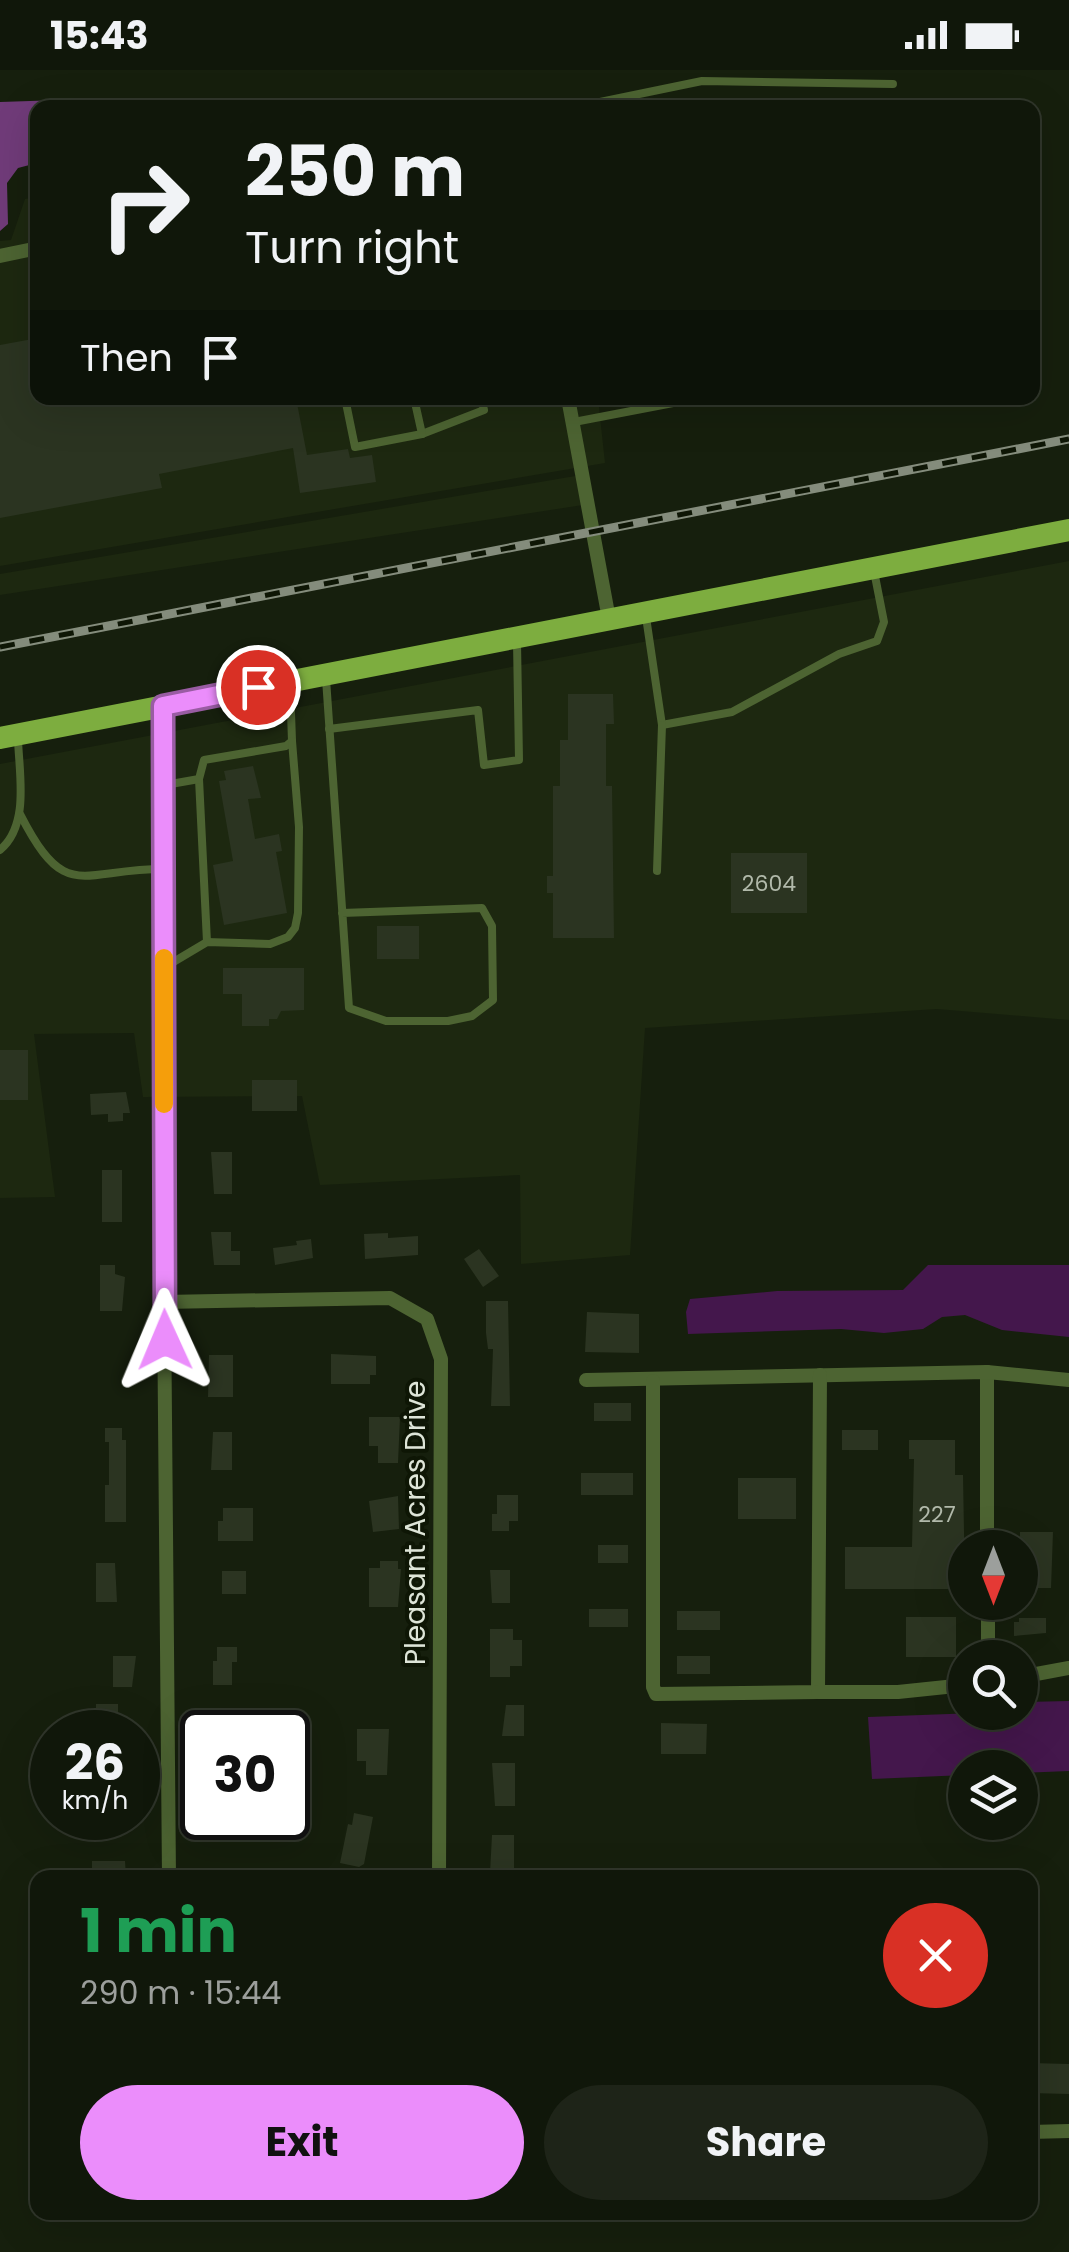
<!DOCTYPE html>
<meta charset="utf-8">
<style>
body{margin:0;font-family:Poppins,sans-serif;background:#1e2418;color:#f1f3f6;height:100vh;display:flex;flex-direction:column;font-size:38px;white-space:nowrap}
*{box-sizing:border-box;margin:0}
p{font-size:32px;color:#9c9f9c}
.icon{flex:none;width:55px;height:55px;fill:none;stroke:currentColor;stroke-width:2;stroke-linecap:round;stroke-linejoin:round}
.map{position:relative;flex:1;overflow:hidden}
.side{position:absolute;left:30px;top:1800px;width:1008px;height:350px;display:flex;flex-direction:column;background:#10170a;border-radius:20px;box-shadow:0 10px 40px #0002,0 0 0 2px #30362b}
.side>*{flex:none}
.guide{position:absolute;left:30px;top:30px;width:1010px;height:305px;border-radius:20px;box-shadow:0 10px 40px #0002,0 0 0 2px #30362b;background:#10170a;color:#f1f3f6;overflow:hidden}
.needle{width:65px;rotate:180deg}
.tools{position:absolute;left:948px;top:1460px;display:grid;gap:20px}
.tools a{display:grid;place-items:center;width:90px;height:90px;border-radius:50%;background:#10170a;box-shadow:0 10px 40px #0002,0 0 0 2px #30362b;font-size:50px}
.speed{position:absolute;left:30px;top:1640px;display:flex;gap:20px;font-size:50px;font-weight:700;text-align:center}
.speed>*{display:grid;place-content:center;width:130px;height:130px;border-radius:50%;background:#10170a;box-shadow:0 10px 40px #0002,0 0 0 2px #30362b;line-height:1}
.speed small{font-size:25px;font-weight:400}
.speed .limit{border:5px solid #111;border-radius:15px;background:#fff;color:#111}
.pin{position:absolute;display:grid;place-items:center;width:85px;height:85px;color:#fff;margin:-42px;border:5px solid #fff;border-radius:50%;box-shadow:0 2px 10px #0007}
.me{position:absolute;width:110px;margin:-55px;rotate:359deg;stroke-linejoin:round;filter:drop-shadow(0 0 8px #0008)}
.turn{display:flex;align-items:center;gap:35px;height:210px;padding:0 50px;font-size:45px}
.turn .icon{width:130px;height:130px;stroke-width:2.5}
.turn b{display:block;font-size:70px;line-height:85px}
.then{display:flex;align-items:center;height:95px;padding:0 50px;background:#0003;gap:20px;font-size:38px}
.round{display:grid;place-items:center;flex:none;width:105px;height:105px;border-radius:52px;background:#1e2418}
.summary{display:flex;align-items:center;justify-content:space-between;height:170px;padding:0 50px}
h1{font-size:60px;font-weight:700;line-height:75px;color:#1e9e55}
.cta{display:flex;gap:20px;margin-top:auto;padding:20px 50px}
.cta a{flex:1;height:115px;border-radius:60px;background:#eb8dfb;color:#111;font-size:40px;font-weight:700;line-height:115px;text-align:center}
.cta a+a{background:#1e2418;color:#f1f3f6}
.status{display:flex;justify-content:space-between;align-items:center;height:70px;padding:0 50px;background:#10170a;direction:ltr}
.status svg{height:28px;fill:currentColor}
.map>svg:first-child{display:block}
.built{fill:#1d2810}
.green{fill:#44174c}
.water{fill:#703b79}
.building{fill:#2b3421}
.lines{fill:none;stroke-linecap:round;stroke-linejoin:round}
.service{stroke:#4d6432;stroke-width:8}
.minor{stroke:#4d6432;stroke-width:14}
.primary{stroke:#7dad3f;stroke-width:22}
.rail-casing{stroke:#848c7c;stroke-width:9}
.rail{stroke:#0e1605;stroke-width:5;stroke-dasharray:15;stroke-linecap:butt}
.route-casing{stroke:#995ca3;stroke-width:25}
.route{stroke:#eb8dfb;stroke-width:18}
.slow{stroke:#f59e0b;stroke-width:18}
.labels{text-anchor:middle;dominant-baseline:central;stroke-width:8;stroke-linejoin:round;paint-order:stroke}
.number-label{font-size:22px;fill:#b1b9aa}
.street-label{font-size:28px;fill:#dee5d8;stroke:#0e1605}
</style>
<div class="status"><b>15:43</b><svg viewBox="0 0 49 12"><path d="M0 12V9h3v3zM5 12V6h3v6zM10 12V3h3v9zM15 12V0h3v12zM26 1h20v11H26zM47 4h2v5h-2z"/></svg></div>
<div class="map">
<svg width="1069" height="2182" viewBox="0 0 1069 2182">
<rect width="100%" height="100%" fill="#161f0d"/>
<g class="built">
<polygon points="37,127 38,328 598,328 605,393 0,496 0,171 11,170 25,129"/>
<polygon points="581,405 583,435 0,525 0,504"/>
<polygon points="1069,491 1069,950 937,939 645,958 630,1185 521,1194 520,1105 320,1115 302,1026 143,1027 134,963 34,964 55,1127 0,1128 0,694"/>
</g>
<g class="green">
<polygon points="928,1195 1069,1195 1069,1267 1002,1260 965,1245 942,1247 923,1259 884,1263 841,1259 688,1264 686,1242 690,1229 777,1221 903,1220"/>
<polygon points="1069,1631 1069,1701 1020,1703 1020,1698 965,1698 965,1705 872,1709 868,1647 976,1643 978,1653 1001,1643 1020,1642 1020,1634 1025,1632"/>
</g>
<polygon class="water" points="91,29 110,30 115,37 38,38 37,93 18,98 7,113 8,154 0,161 0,32"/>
<g class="building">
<polygon points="38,268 38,328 296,328 307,385 348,379 350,388 372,385 376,412 300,423 293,378 159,404 162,418 0,448 0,275"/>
<polygon points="568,624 613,624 614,654 606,654 606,716 612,716 614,868 553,868 553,823 547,823 547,806 553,806 553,716 560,716 560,670 568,670"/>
<polygon points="253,696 261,728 248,729 255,769 279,764 282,781 276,782 287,843 224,855 213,795 233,791 219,711 226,710 224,701"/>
<rect x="731" y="783" width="76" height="60"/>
<rect x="377" y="856" width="42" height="33"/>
<polygon points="223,898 304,898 304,940 281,941 277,949 269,949 269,956 242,956 242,924 223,924"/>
<rect x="0" y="980" width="28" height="50"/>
<rect x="252" y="1010" width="45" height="31"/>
<polygon points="126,1022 130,1043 123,1043 123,1051 108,1052 108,1044 91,1045 90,1024"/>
<polygon points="211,1082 232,1082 232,1124 214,1124"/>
<rect x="102" y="1100" width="20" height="52"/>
<polygon points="211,1162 231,1162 231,1181 240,1181 240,1195 214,1195"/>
<polygon points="388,1163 388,1168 418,1166 418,1185 365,1189 364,1164"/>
<polygon points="311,1169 313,1188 275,1195 273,1178 297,1175 296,1171"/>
<polygon points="479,1179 499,1206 483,1217 464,1189"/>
<polygon points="100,1195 115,1195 115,1204 125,1207 122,1241 100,1241"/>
<polygon points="486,1231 508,1231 510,1336 491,1336 493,1279 488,1279 486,1263"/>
<polygon points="587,1242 639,1244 639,1283 585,1282"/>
<polygon points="331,1284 376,1286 376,1305 370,1305 370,1314 331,1314"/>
<polygon points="209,1285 233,1285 233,1327 208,1327"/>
<rect x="594" y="1333" width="37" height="18"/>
<polygon points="369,1347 400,1347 398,1393 378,1393 378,1376 369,1376"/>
<polygon points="105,1358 122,1358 122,1370 126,1370 126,1452 105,1452 105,1415 109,1415 109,1372 105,1372"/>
<rect x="842" y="1360" width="36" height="20"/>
<polygon points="213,1362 232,1362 232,1400 211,1400"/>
<polygon points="909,1370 955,1370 955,1405 963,1405 965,1519 845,1519 845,1477 912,1477 914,1389 909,1389"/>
<rect x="581" y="1403" width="52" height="22"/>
<rect x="738" y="1408" width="58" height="41"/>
<polygon points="497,1425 518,1425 518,1451 509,1451 509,1461 492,1461 492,1444 497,1444"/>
<polygon points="398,1426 399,1459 373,1462 369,1431"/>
<polygon points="223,1438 253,1438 253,1471 218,1471 218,1451 223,1451"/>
<polygon points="1020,1462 1053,1462 1051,1518 1020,1518"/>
<rect x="598" y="1475" width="30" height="18"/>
<polygon points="380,1491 398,1491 398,1499 401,1499 398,1537 369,1537 369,1498 380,1498"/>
<polygon points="96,1493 115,1493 117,1532 96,1532"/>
<polygon points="490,1500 510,1500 510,1533 492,1533"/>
<rect x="222" y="1501" width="24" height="23"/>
<rect x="589" y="1539" width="39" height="18"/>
<rect x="677" y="1541" width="43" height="19"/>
<rect x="906" y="1547" width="50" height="40"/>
<polygon points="1019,1548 1046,1548 1046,1563 1014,1566 1014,1552 1019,1552"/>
<polygon points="490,1559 513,1559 513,1570 522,1570 522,1596 510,1596 510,1607 490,1607"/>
<polygon points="217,1577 237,1577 237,1592 232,1592 232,1615 213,1615 213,1591 217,1591"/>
<polygon points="113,1586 136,1586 132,1617 113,1617"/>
<rect x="677" y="1586" width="33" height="18"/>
<rect x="96" y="1634" width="22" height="28"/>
<polygon points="506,1635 524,1635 524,1666 502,1666"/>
<polygon points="661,1653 707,1654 706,1684 661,1684"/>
<polygon points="357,1659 389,1659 387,1705 366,1705 366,1691 357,1691"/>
<polygon points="492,1693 515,1693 515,1736 495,1736"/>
<polygon points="354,1743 373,1747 364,1794 359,1797 340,1793 348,1754 352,1755"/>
<polygon points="492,1765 514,1765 514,1803 505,1803 505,1808 492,1808 490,1803"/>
<polygon points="92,1791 125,1791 126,1808 92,1808"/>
<polygon points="1030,1993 1069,1994 1069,2024 1030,2023"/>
</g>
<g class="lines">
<g class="service">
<polyline points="571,38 702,11 893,14"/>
<polyline points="345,328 355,377 422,364 484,340 481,328"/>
<polyline points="414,328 422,364"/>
<polyline points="574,352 699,328"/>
<polyline points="646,547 662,655 732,642 839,584 877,571 884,552 874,501"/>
<polyline points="326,609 349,938 386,951 448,951 472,946 493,930 492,856 482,838 342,843"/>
<polyline points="329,659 478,640 484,695 519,690 517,572"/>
<polyline points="199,709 207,872"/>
<polyline points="165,715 199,709 204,690 286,676 292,671 290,615"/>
<path d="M20 744C66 834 80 799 163 799"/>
<path d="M0 780C30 755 19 703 18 669"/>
<polyline points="657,801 662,655"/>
<polyline points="165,897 207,872 270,874 288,867 295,858 298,843 299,757 292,671"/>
</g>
<g class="minor">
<polyline points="0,186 38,178"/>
<polyline points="568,328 609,549"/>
<polyline points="163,635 164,1232"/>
<polyline points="987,1302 987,1478"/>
<polyline points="586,1310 987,1302 1069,1310"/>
<polyline points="653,1311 653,1617 656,1624 818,1622 820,1305"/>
<polyline points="988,1532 988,1588"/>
<polyline points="1020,1607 1069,1598"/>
<polyline points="818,1622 898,1622 965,1615"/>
<polyline points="169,1808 164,1232 390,1228 427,1249 441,1289 439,1808"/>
<polyline points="1030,2062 1069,2061"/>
</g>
<polyline class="primary" points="0,668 1069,460"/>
<g class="rail-casing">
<polyline id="rail" points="0,577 1069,369"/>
</g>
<use href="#rail" class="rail"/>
</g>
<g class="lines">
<g class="route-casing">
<polyline id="route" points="165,1270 163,636 258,617"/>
</g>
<use href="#route" class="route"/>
<polyline class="slow" points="164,888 164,1034"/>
</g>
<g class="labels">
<g class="number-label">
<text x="769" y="813">2604</text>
<text x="937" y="1444">227</text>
</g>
<g class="street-label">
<text transform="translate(415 1453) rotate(-90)">Pleasant Acres Drive</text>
</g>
</g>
</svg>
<div class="tools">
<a><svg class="needle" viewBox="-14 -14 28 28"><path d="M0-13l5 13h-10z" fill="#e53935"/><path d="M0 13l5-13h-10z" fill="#9c9f9c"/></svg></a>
<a><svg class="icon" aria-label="search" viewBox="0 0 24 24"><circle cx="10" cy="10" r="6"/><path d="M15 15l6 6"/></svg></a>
<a><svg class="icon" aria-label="layers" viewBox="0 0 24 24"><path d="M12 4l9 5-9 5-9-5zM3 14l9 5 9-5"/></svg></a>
</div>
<div class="speed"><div>26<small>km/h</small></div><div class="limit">30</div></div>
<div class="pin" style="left:258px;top:617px;background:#d93025"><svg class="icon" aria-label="arrive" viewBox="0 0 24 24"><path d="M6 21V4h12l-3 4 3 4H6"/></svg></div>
<svg class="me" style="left:165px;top:1270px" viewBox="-20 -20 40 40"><path d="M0-17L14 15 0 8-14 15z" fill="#eb8dfb" stroke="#fff" stroke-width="4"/></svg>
<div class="guide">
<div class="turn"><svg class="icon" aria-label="right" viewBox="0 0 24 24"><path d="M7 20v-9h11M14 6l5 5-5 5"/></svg><div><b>250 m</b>Turn right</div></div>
<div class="then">Then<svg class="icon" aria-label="arrive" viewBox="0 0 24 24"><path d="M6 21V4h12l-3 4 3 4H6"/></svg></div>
</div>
<section class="side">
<div class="summary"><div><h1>1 min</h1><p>290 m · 15:44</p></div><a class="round" style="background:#d93025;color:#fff"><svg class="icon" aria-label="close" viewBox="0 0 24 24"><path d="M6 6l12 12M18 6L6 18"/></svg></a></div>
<div class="cta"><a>Exit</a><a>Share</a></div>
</section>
</div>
